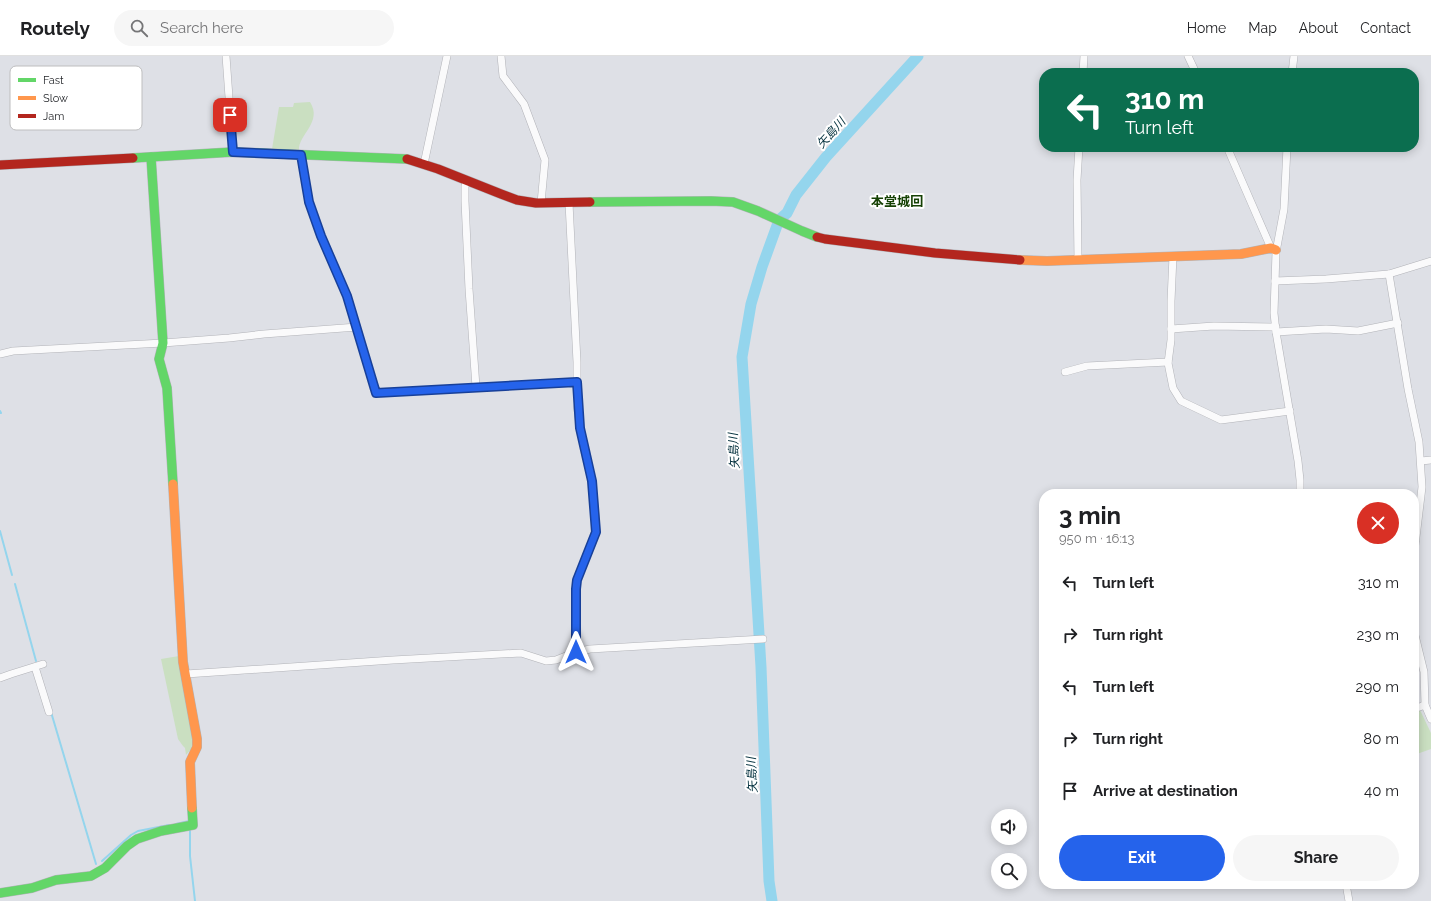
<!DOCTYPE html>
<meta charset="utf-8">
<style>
body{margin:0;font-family:Raleway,"Noto Sans JP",sans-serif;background:#f6f6f6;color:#202124;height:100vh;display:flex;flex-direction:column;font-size:15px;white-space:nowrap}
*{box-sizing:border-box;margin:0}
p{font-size:13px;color:#757577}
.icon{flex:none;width:22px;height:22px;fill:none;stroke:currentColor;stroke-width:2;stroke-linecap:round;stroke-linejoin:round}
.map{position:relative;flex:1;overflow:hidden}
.details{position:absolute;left:1039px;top:433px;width:380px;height:400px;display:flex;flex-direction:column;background:#fff;border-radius:16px;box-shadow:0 2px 10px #0003}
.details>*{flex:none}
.hud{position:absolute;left:1039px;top:12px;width:380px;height:84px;border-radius:16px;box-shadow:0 2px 10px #0003;background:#0b6e4f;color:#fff;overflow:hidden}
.controls{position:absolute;left:991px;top:753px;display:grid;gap:8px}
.controls a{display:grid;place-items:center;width:36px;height:36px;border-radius:50%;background:#fff;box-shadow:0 2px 10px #0003;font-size:20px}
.pin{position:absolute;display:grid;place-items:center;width:34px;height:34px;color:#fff;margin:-17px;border-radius:8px;box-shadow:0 2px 6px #0006}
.me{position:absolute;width:44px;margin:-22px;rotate:0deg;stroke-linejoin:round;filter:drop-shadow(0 0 3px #0008)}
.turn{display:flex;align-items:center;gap:14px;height:84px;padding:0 20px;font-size:18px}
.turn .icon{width:52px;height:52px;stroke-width:2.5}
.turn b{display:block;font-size:28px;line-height:34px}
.round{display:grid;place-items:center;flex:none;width:42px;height:42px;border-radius:21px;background:#f6f6f6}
.headline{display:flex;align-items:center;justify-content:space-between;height:68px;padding:0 20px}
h1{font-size:24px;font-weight:700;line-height:30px}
.cta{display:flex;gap:8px;margin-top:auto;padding:8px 20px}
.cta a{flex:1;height:46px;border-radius:24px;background:#2563eb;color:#fff;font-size:16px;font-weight:700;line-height:46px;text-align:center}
.cta a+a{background:#f6f6f6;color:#202124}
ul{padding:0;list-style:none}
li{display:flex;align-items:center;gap:12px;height:52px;padding:0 20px}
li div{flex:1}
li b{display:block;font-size:15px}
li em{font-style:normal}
header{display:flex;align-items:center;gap:24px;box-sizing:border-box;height:56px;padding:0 20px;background:#fff;border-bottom:1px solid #e0e0e0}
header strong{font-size:19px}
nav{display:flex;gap:22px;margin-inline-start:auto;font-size:14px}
.search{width:280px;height:36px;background:#f6f6f6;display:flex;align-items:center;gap:10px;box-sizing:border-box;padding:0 14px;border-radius:22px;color:#757577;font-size:15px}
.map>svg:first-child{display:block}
.green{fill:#cadfc1}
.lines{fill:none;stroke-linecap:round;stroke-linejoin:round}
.stream{stroke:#94d5ed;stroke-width:2}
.river{stroke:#94d5ed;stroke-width:11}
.street-casing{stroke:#b2b3b8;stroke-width:8}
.fast-casing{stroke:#b2b3b8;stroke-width:10}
.slow-casing{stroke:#b2b3b8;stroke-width:10}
.jam-casing{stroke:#b2b3b8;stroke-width:10}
.street{stroke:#fafafb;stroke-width:7}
.fast{stroke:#63d668;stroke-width:9}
.slow{stroke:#ff974d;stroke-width:9}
.jam{stroke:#b3261e;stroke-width:9}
.route-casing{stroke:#184099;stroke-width:10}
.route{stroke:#2563eb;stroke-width:7}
.labels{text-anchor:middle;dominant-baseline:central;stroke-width:4;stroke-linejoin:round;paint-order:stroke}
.water-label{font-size:12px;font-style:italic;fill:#04313e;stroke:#fff}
.quarter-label{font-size:13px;font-weight:bold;fill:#164205;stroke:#fff}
.key{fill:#fff;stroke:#bebebf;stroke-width:1}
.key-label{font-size:11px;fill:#25272b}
</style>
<header>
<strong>Routely</strong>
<div class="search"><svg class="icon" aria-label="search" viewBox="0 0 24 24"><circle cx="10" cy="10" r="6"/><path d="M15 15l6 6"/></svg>Search here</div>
<nav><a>Home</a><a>Map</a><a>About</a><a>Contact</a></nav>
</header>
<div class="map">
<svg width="1431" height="845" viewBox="0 0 1431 845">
<rect width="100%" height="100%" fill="#dee0e6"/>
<g class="green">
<path d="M310 46C323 66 298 79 299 94L272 93 279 51H293L294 47Z"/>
<polygon points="179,600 194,682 191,693 186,699 185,692 183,690 178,683 161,603"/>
<polygon points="1420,654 1431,677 1431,693 1414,699 1414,656"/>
</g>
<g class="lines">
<g class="stream">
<polyline points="0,355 1,357 0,357"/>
<polyline points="0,475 12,519"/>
<polyline points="15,528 36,605"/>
<polyline points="51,656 96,808"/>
<polyline points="176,768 189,765"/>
<polyline points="190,775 190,800 195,845"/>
<polyline points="102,805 131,779 138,775 169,769"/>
</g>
<polyline class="river" points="772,845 769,825 761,611 742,301 751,248 762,211 779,164 787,157 796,139 826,101 918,0"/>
<g class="street-casing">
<g id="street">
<polyline points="226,0 233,96"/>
<polyline points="501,0 503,20 524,48 545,104 541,147"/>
<polyline points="1188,0 1196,17"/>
<polyline points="1083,17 1084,0"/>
<polyline points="1292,17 1294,0"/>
<polyline points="1227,91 1271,192"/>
<polyline points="1287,91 1284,153 1276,196 1274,257 1276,276 1298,405 1300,424 1300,438"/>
<polyline points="301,99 309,146 321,179 347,240 376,337 577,326"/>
<polyline points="424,108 447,0"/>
<polyline points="467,124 465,130 465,145 469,233 476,331"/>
<polyline points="569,147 577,306 577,348 580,372 592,425 596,466 596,476 593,485 577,524 576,533 576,596"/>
<polyline points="1173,200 1171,245 1171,284 1168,307 1173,332 1181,345 1221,364 1290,355"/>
<polyline points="1078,204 1077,124 1079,91"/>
<polyline points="1389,218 1408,333 1419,386 1422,431 1414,498"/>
<polyline points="1275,225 1326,223 1389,218 1431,205"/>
<polyline points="1171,273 1214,270 1276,271"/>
<polyline points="1276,276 1326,273 1358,275 1398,267"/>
<polyline points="0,298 13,295 163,287 229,282 264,278 357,271"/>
<polyline points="1065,316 1087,310 1168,306"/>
<polyline points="1421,405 1431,404"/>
<polyline points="1414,575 1424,616 1425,649 1431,663"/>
<polyline points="35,611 49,656"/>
<polyline points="186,618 393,604 521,597 546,605 556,604 576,596 590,593 763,583"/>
<polyline points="0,622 11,618 43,608"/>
<polyline points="1414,653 1425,649"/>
<polyline points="1346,828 1349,845"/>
</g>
</g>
<g class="fast-casing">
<g id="fast">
<polyline points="151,101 163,287 159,303 167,332 173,428"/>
<polyline points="133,102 233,96 407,103"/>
<polyline points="590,146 711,145 733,146 758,155 802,175 817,181"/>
<polyline points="0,837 32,832 56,824 91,820 105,812 127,790 137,783 161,775 193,769 192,752"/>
</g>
</g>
<g class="slow-casing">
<g id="slow">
<polyline points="1020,204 1047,205 1241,198 1271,192 1276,194"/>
<polyline points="173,428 183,606 197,683 197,691 190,706 192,752"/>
</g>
</g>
<g class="jam-casing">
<g id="jam">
<polyline points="407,103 438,113 501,138 517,144 536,147 590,146"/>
<polyline points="0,109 133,102"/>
<polyline points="817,181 825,183 935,197 1020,204"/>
</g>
</g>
<use href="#street" class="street"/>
<use href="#fast" class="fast"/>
<use href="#slow" class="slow"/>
<use href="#jam" class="jam"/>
</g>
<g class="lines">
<g class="route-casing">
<polyline id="route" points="230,59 233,96 301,99 309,146 321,180 347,240 376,337 577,326 580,372 592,425 596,476 577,524 576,533 576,596"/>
</g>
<use href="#route" class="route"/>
</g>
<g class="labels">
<g class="water-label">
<text transform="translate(831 77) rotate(-48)">矢島川</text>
<text transform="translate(734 395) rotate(-93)">矢島川</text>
<text transform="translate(752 719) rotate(-93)">矢島川</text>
</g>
<g class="quarter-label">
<text x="897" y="145">本堂城回</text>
</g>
</g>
<rect x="10" y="10" width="132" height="64" rx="6" class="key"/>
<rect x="18" y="22" width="18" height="4" fill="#63d668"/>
<rect x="18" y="40" width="18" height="4" fill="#ff974d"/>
<rect x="18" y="58" width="18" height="4" fill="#b3261e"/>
<g class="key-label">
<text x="43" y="28">Fast</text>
<text x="43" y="46">Slow</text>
<text x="43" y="64">Jam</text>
</g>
</svg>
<div class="controls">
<a><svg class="icon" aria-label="sound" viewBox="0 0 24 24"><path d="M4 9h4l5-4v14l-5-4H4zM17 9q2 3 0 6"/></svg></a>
<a><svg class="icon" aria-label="search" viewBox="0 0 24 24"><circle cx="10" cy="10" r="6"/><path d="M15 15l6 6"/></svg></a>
</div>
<div class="pin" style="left:230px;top:59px;background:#d93025"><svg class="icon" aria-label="arrive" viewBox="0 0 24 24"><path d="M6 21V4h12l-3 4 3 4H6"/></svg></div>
<svg class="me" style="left:576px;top:596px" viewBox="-20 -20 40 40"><path d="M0-17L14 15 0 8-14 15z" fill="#2563eb" stroke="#fff" stroke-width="4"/></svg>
<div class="hud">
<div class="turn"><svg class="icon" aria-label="left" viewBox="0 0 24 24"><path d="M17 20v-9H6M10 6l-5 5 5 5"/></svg><div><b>310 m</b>Turn left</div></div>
</div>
<section class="details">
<div class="headline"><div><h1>3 min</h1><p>950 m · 16:13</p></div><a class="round" style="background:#d93025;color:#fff"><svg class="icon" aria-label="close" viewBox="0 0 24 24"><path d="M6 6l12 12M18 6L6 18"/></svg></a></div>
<ul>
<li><svg class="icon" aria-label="left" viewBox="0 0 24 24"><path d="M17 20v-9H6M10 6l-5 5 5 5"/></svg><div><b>Turn left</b></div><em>310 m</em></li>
<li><svg class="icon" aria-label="right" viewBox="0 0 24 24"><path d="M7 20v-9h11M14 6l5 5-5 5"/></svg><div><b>Turn right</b></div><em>230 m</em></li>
<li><svg class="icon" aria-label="left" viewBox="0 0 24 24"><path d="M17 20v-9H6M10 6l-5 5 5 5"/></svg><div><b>Turn left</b></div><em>290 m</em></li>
<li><svg class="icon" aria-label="right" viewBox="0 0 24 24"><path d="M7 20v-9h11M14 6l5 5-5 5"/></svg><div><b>Turn right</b></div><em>80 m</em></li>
<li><svg class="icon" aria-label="arrive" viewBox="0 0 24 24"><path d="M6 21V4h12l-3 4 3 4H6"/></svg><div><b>Arrive at destination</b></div><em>40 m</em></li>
</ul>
<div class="cta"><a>Exit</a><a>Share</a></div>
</section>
</div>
